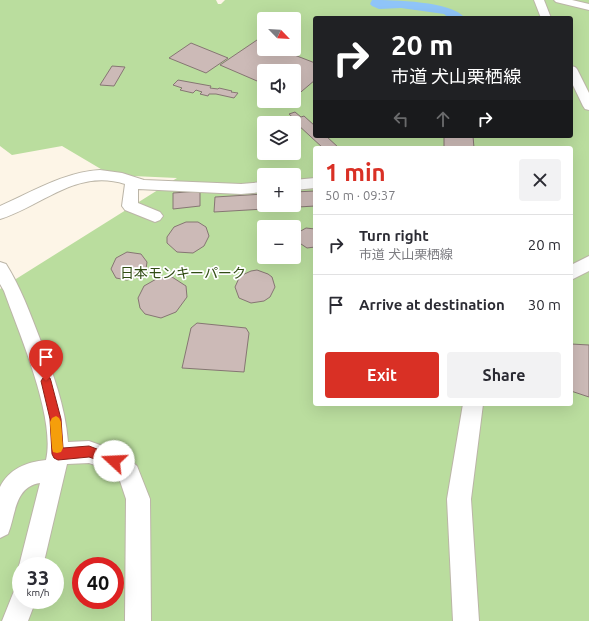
<!DOCTYPE html>
<meta charset="utf-8">
<style>
body{margin:0;font-family:Ubuntu,"Noto Sans JP",sans-serif;background:#f2f2f3;color:#2b2b33;height:100vh;display:flex;flex-direction:column;font-size:15px;white-space:nowrap}
*{box-sizing:border-box;margin:0}
p{font-size:13px;color:#7c7c81}
.icon{flex:none;width:22px;height:22px;fill:none;stroke:currentColor;stroke-width:2;stroke-linecap:round;stroke-linejoin:round}
.map{position:relative;flex:1;overflow:hidden}
.panel{position:absolute;left:313px;top:146px;width:260px;height:260px;display:flex;flex-direction:column;background:#fff;border-radius:4px;box-shadow:0 4px 16px #0002}
.panel>*{flex:none}
.guide{position:absolute;left:313px;top:16px;width:260px;height:122px;border-radius:4px;box-shadow:0 4px 16px #0002;background:#202124;color:#fff;overflow:hidden}
.needle{width:26px;rotate:115deg}
.fabs{position:absolute;left:257px;top:12px;display:grid;gap:8px}
.fabs a{display:grid;place-items:center;width:44px;height:44px;border-radius:4px;background:#fff;box-shadow:0 4px 16px #0002;font-size:20px}
.speed{position:absolute;left:12px;top:557px;display:flex;gap:8px;font-size:20px;font-weight:700;text-align:center}
.speed>*{display:grid;place-content:center;width:52px;height:52px;border-radius:50%;background:#fff;box-shadow:0 4px 16px #0002;line-height:1}
.speed small{font-size:10px;font-weight:400}
.speed .limit{border:6px solid #d22;background:#fff;color:#111}
.pin{position:absolute;display:grid;place-items:center;width:34px;height:34px;color:#fff;margin:-41px -17px;border-radius:50% 50% 50% 0;rotate:-45deg;box-shadow:0 0 4px #0007}
.pin .icon{rotate:45deg}
.me{position:absolute;width:44px;margin:-22px;rotate:290deg;stroke-linejoin:round;filter:drop-shadow(0 0 3px #0008)}
.turn{display:flex;align-items:center;gap:14px;height:84px;padding:0 12px;font-size:18px}
.turn .icon{width:52px;height:52px;stroke-width:2.5}
.turn b{display:block;font-size:28px;line-height:34px}
.lanes{display:flex;align-items:center;height:38px;padding:0 12px;background:#0003;justify-content:center;gap:20px;direction:ltr}
.lanes .off{opacity:.35}
.round{display:grid;place-items:center;flex:none;width:42px;height:42px;border-radius:4px;background:#f2f2f3}
.head{display:flex;align-items:center;justify-content:space-between;height:68px;padding:0 12px}
h1{font-size:24px;font-weight:700;line-height:30px;color:#d93025}
.cta{display:flex;gap:8px;margin-top:auto;padding:8px 12px}
.cta a{flex:1;height:46px;border-radius:4px;background:#d93025;color:#fff;font-size:16px;font-weight:700;line-height:46px;text-align:center}
.cta a+a{background:#f2f2f3;color:#2b2b33}
ul{padding:0;list-style:none}
li{display:flex;align-items:center;gap:12px;height:60px;padding:0 12px;border-top:1px solid #e1e1e2}
li div{flex:1}
li b{display:block;font-size:15px}
li em{font-style:normal}
.map>svg:first-child{display:block}
.green{fill:#badd9e;fill-rule:evenodd}
.water{fill:#8fc4f8}
.building{fill:#ccbab7;stroke:#867673}
.lines{fill:none;stroke-linecap:round;stroke-linejoin:round}
.minor-casing{stroke:#bbb5a7;stroke-width:2}
.minor{fill:#fff;fill-rule:evenodd}
.route{fill:#d93025;stroke:#8d1f18}
.slow{fill:#f59e0b}
.labels{text-anchor:middle;dominant-baseline:central;stroke-width:3.5;stroke-linejoin:round;paint-order:stroke}
.park-label{font-size:14px;fill:#314c14;stroke:#fff}
</style>
<div class="map">
<svg width="589" height="621" viewBox="0 0 589 621">
<rect width="100%" height="100%" fill="#fdf5e7"/>
<path class="green" d="M0 0H216L218 4H221L225 0H589V621H0V289L177 178 111 175 62 146 12 155 0 146ZM315 18H571V136H315ZM264 19H294V49H264ZM264 71H294V101H264ZM264 123H294V153H264ZM491 147 571 148V404H315V148ZM264 175H294V205H264ZM264 227H294V257H264ZM21 566H55V600H21ZM81 566H115V600H81Z"/>
<path class="water" d="M372 0C393 0 452 1 465 18H449L444 14 401 8 379 9 372 6 370 4Z"/>
<g class="building">
<polygon points="257,40 264,43 264,49 279,49 315,63 315,80 295,97 294,71 264,71 264,84 220,65"/>
<polygon points="191,43 228,58 206,73 169,58"/>
<polygon points="112,66 125,67 114,86 100,85"/>
<polygon points="178,80 211,86 210,88 218,89 219,88 232,91 231,92 238,93 234,98 216,94 209,94 208,96 200,94 202,92 196,90 193,93 180,90 182,88 173,85"/>
<polygon points="295,112 301,117 304,116 315,126 315,136 326,136 339,148 323,148 297,124 299,123 289,114"/>
<polygon points="444,136 473,136 474,148 444,148"/>
<polygon points="200,191 200,206 173,209 173,193"/>
<polygon points="315,191 315,206 214,212 215,197 264,194 264,205 294,205 294,192"/>
<polygon points="186,222 198,222 206,227 209,236 204,246 193,253 177,252 167,243 167,237 174,227"/>
<polygon points="306,228 315,229 315,247 307,248 298,242 297,235 299,232"/>
<polygon points="127,252 141,254 147,262 146,269 139,276 127,280 116,278 111,269 116,258"/>
<polygon points="257,270 268,274 272,277 275,287 270,297 264,301 251,303 239,298 235,287 240,276 251,271"/>
<polygon points="172,277 186,286 187,297 176,312 161,318 145,314 140,308 138,298 144,286 158,278"/>
<polygon points="197,323 246,328 249,333 244,372 182,368 191,328"/>
<polygon points="571,344 589,345 589,397 571,391"/>
</g>
<g class="lines">
<g class="minor-casing">
<g id="minor">
<polygon points="534,0 544,0 551,18 541,18"/>
<polygon points="554,0 572,0 589,4 589,10 556,2"/>
<polygon points="571,66 575,67 577,69 589,93 589,110 585,109 583,106 571,81"/>
<path d="M100 170 122 173 144 180 241 184 264 182V192L241 194 138 189V203L160 212 163 216 160 220 155 222 125 210 122 206 125 184C77 168 42 206 0 219V206C32 192 64 172 100 170Z"/>
<polygon points="315,178 315,188 294,190 294,180"/>
<polygon points="589,256 589,271 571,280 571,265"/>
<path d="M0 262 6 264C21 288 30 313 40 339 53 374 65 405 68 442L89 441 122 453 137 466 150 499 151 621H125L126 499 120 481 107 469 89 463 67 464 43 566H21V572L19 566 40 483C14 487 16 515 8 534L0 538V487C9 469 26 462 46 460 56 418 19 333 4 291L0 284Z"/>
<polygon points="463,404 483,404 471,499 479,621 453,621 447,499"/>
<polygon points="21,588 21,600 36,600 28,621 2,621 14,591"/>
</g>
</g>
<use href="#minor" class="minor"/>
</g>
<polygon class="route" points="46,376 50,378 51,381 61,419 63,448 89,446 118,457 119,461 118,465 114,466 89,457 58,460 54,458 52,454 50,419 41,381 43,378"/>
<polygon class="slow" points="56,416 59,418 61,422 63,448 61,452 57,453 53,452 52,448 50,422 52,418"/>
<g class="labels">
<g class="park-label">
<text x="183" y="273">日本モンキーパーク</text>
</g>
</g>
</svg>
<div class="fabs">
<a><svg class="needle" viewBox="-14 -14 28 28"><path d="M0-13l5 13h-10z" fill="#e53935"/><path d="M0 13l5-13h-10z" fill="#7c7c81"/></svg></a>
<a><svg class="icon" aria-label="sound" viewBox="0 0 24 24"><path d="M4 9h4l5-4v14l-5-4H4zM17 9q2 3 0 6"/></svg></a>
<a><svg class="icon" aria-label="layers" viewBox="0 0 24 24"><path d="M12 4l9 5-9 5-9-5zM3 14l9 5 9-5"/></svg></a>
<a>+</a>
<a>−</a>
</div>
<div class="speed"><div>33<small>km/h</small></div><div class="limit">40</div></div>
<div class="pin" style="left:46px;top:381px;background:#d93025"><svg class="icon" aria-label="arrive" viewBox="0 0 24 24"><path d="M6 21V4h12l-3 4 3 4H6"/></svg></div>
<svg class="me" style="left:114px;top:461px" viewBox="-20 -20 40 40"><circle r="19" fill="#fff"/><path d="M0-13L10 11 0 6-10 11z" fill="#d93025"/></svg>
<div class="guide">
<div class="turn"><svg class="icon" aria-label="right" viewBox="0 0 24 24"><path d="M7 20v-9h11M14 6l5 5-5 5"/></svg><div><b>20 m</b>市道 犬山栗栖線</div></div>
<div class="lanes"><svg class="icon off" aria-label="left" viewBox="0 0 24 24"><path d="M17 20v-9H6M10 6l-5 5 5 5"/></svg><svg class="icon off" aria-label="ahead" viewBox="0 0 24 24"><path d="M12 20V5M6 11l6-6 6 6"/></svg><svg class="icon" aria-label="right" viewBox="0 0 24 24"><path d="M7 20v-9h11M14 6l5 5-5 5"/></svg></div>
</div>
<section class="panel">
<div class="head"><div><h1>1 min</h1><p>50 m · 09:37</p></div><a class="round"><svg class="icon" aria-label="close" viewBox="0 0 24 24"><path d="M6 6l12 12M18 6L6 18"/></svg></a></div>
<ul>
<li><svg class="icon" aria-label="right" viewBox="0 0 24 24"><path d="M7 20v-9h11M14 6l5 5-5 5"/></svg><div><b>Turn right</b><p>市道 犬山栗栖線</p></div><em>20 m</em></li>
<li><svg class="icon" aria-label="arrive" viewBox="0 0 24 24"><path d="M6 21V4h12l-3 4 3 4H6"/></svg><div><b>Arrive at destination</b></div><em>30 m</em></li>
</ul>
<div class="cta"><a>Exit</a><a>Share</a></div>
</section>
</div>
